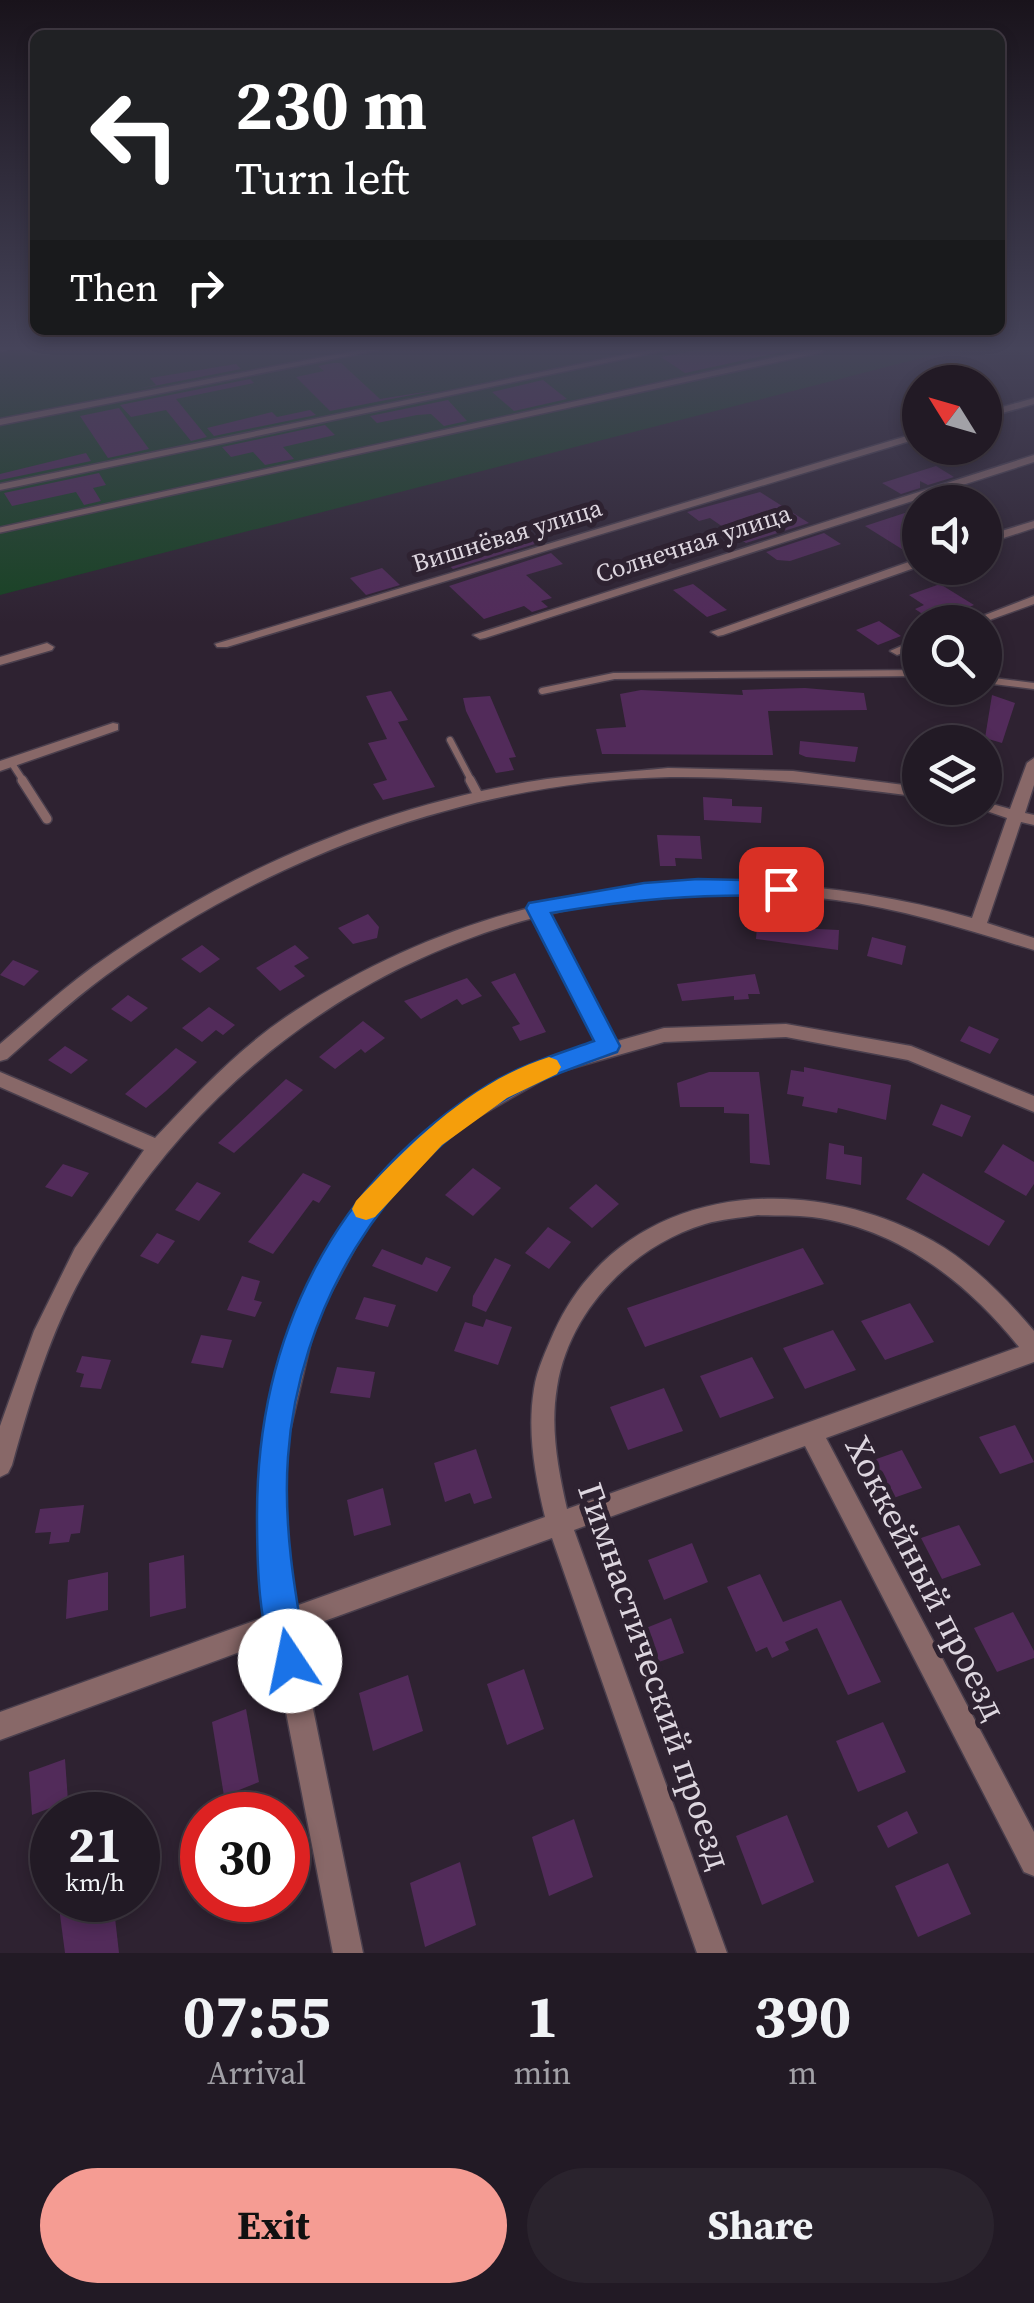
<!DOCTYPE html>
<meta charset="utf-8">
<style>
body{margin:0;font-family:"Source Serif 4",serif;background:#2a232d;color:#f1f3f6;height:100vh;display:flex;flex-direction:column;font-size:38px;white-space:nowrap}
*{box-sizing:border-box;margin:0}
p{font-size:32px;color:#a2a1a7}
.icon{flex:none;width:55px;height:55px;fill:none;stroke:currentColor;stroke-width:2;stroke-linecap:round;stroke-linejoin:round}
.map{position:relative;height:1953px;overflow:hidden}
.drawer{display:flex;flex-direction:column;background:#221a25;flex:1}
.drawer>*{flex:none}
.top-card{position:absolute;left:30px;top:30px;width:975px;height:305px;border-radius:15px;box-shadow:0 5px 15px #0003,0 0 0 2px #3f3842;background:#202124;color:#fff;overflow:hidden}
.needle{width:65px;rotate:307deg}
.tools{position:absolute;left:902px;top:365px;display:grid;gap:20px}
.tools a{display:grid;place-items:center;width:100px;height:100px;border-radius:50%;background:#221a25;box-shadow:0 5px 15px #0003,0 0 0 2px #3f3842;font-size:50px}
.speed{position:absolute;left:30px;top:1792px;display:flex;gap:20px;font-size:50px;font-weight:700;text-align:center}
.speed>*{display:grid;place-content:center;width:130px;height:130px;border-radius:50%;background:#221a25;box-shadow:0 5px 15px #0003,0 0 0 2px #3f3842;line-height:1}
.speed small{font-size:25px;font-weight:400}
.speed .limit{border:15px solid #d22;background:#fff;color:#111}
.pin{position:absolute;display:grid;place-items:center;width:85px;height:85px;color:#fff;margin:-42px;border-radius:20px;box-shadow:0 5px 15px #0006}
.me{position:absolute;width:110px;margin:-55px;rotate:349deg;stroke-linejoin:round;filter:drop-shadow(0 0 8px #0008)}
.turn{display:flex;align-items:center;gap:35px;height:210px;padding:0 40px;font-size:45px}
.turn .icon{width:130px;height:130px;stroke-width:2.5}
.turn b{display:block;font-size:70px;line-height:85px}
.then{display:flex;align-items:center;height:95px;padding:0 40px;background:#0003;gap:20px;font-size:38px}
.eta{display:flex;justify-content:space-evenly;align-items:center;height:170px;text-align:center}
.eta b{font-size:60px;font-weight:700;line-height:70px}
.button{display:flex;gap:20px;margin-top:auto;padding:20px 40px}
.button a{flex:1;height:115px;border-radius:60px;background:#f59c93;color:#111;font-size:40px;font-weight:700;line-height:115px;text-align:center}
.button a+a{background:#2a232d;color:#f1f3f6}
.map>svg:first-child{display:block}
.green{fill:#174322}
.building{fill:#522b5a}
.lines{fill:none;stroke-linecap:round;stroke-linejoin:round}
.lane-far2-casing{stroke:#4a3f4d;stroke-width:8}
.lane-far1-casing{stroke:#4a3f4d;stroke-width:9}
.lane-casing{stroke:#4a3f4d;stroke-width:12}
.street-casing{stroke:#4a3f4d;stroke-width:3}
.path{stroke:#796f7b;stroke-width:2.5;stroke-dasharray:6 2.5;stroke-linecap:butt}
.lane-far2{stroke:#886868;stroke-width:5}
.lane-far1{stroke:#886868;stroke-width:6}
.lane{stroke:#886868;stroke-width:9}
.street{fill:#886868;fill-rule:evenodd}
.route{fill:#1a73e8;stroke:#114b97;stroke-width:2.5}
.slow{fill:#f59e0b}
.labels{text-anchor:middle;dominant-baseline:central;stroke-width:10;stroke-linejoin:round;paint-order:stroke}
.far-street-label{font-size:25px;fill:#ddd6df;stroke:#2e2231}
.near-street-label{font-size:35px;fill:#ddd6df;stroke:#2e2231}
</style>
<div class="map">
<svg width="1034" height="1953" viewBox="0 0 1034 1953">
<rect width="100%" height="100%" fill="#2e2231"/>
<polygon class="green" points="952,350 0,595 0,351"/>
<g class="building">
<polygon points="697,350 786,350 786,351 685,373 661,357"/>
<polygon points="333,363 341,363 380,399 437,390 330,411 296,377 324,371 318,366"/>
<polygon points="236,364 241,369 133,390 156,385 150,378"/>
<polygon points="250,379 254,383 176,399 207,437 191,441 166,410 131,417 120,405"/>
<polygon points="543,380 567,399 514,411 492,392"/>
<polygon points="448,400 467,421 444,426 431,414 417,415 377,423 370,416"/>
<polygon points="119,408 149,449 108,458 80,416"/>
<polygon points="310,410 316,415 214,436 207,428 272,412 277,417"/>
<polygon points="325,425 335,435 283,447 294,459 265,465 253,452 231,457 222,447"/>
<polygon points="86,453 91,461 0,480 0,474"/>
<polygon points="936,466 954,477 928,485 920,481 920,488 901,494 882,483"/>
<polygon points="99,473 106,485 93,488 101,501 84,505 76,492 12,506 4,493"/>
<polygon points="760,492 809,523 746,543 710,518 699,521 687,512"/>
<polygon points="920,508 920,555 913,556 865,526"/>
<polygon points="524,531 538,543 453,569 444,561 467,554 462,549"/>
<polygon points="824,533 841,544 790,561 777,560 766,552"/>
<polygon points="551,553 563,564 526,575 552,598 541,601 548,607 532,612 524,606 484,619 449,586"/>
<polygon points="382,568 400,585 366,595 350,578"/>
<polygon points="693,584 727,610 707,617 673,590"/>
<polygon points="940,584 974,605 933,621 915,609 924,605 909,595"/>
<polygon points="879,621 901,636 878,645 856,630"/>
<polygon points="805,688 864,693 867,710 768,711 773,755 602,754 596,729 626,727 620,694 641,690 743,695 742,690"/>
<polygon points="391,691 408,720 398,722 435,787 383,800 373,784 387,780 368,743 387,739 366,696"/>
<polygon points="992,695 1015,703 1002,743 985,738"/>
<polygon points="490,696 516,757 509,758 514,770 496,773 466,711 463,698"/>
<polygon points="800,741 858,747 855,762 806,757 799,754"/>
<polygon points="703,797 732,799 732,806 762,807 761,823 704,820"/>
<polygon points="657,835 700,836 702,859 675,858 676,866 660,866"/>
<polygon points="749,849 783,852 782,869 749,866"/>
<polygon points="368,914 379,927 377,938 353,944 338,928"/>
<polygon points="757,926 839,930 838,950 756,939"/>
<polygon points="872,937 906,946 902,965 867,956"/>
<polygon points="202,945 220,959 200,973 181,959"/>
<polygon points="295,945 309,958 294,966 305,976 280,991 256,968"/>
<polygon points="13,960 39,971 24,986 0,975"/>
<polygon points="515,973 546,1032 520,1041 512,1027 520,1024 491,982"/>
<polygon points="755,974 760,994 748,994 749,999 734,1000 734,996 682,1001 677,984"/>
<polygon points="467,978 482,996 462,1005 457,999 421,1019 404,1001"/>
<polygon points="128,995 148,1008 131,1022 111,1009"/>
<polygon points="209,1007 235,1025 223,1035 216,1030 202,1042 182,1028"/>
<polygon points="363,1021 385,1038 365,1053 361,1049 335,1069 319,1057"/>
<polygon points="969,1026 999,1039 990,1054 960,1041"/>
<polygon points="65,1046 88,1060 71,1074 48,1060"/>
<polygon points="176,1048 197,1062 166,1091 146,1108 125,1094"/>
<polygon points="804,1067 891,1085 886,1120 838,1108 837,1113 802,1106 804,1097 787,1094 791,1070 804,1072"/>
<polygon points="709,1072 759,1072 770,1165 750,1163 749,1114 724,1113 724,1107 680,1107 677,1083"/>
<polygon points="286,1079 303,1090 234,1153 218,1143"/>
<polygon points="941,1104 971,1116 962,1137 932,1125"/>
<polygon points="829,1143 844,1146 844,1154 862,1157 861,1185 826,1179"/>
<polygon points="1003,1144 1034,1162 1034,1184 1026,1196 984,1172"/>
<polygon points="63,1164 89,1173 72,1197 45,1187"/>
<polygon points="473,1168 501,1188 473,1216 445,1195"/>
<polygon points="303,1173 331,1186 319,1203 313,1200 273,1254 248,1242"/>
<polygon points="923,1173 1005,1221 989,1246 906,1199"/>
<polygon points="197,1182 221,1193 199,1221 175,1210"/>
<polygon points="596,1184 619,1204 592,1228 569,1208"/>
<polygon points="548,1227 571,1242 549,1269 525,1253"/>
<polygon points="157,1233 175,1241 158,1264 140,1256"/>
<polygon points="803,1248 824,1284 645,1347 627,1308"/>
<polygon points="382,1249 422,1265 426,1257 451,1267 437,1292 372,1266"/>
<polygon points="495,1258 511,1265 486,1312 472,1306 473,1296"/>
<polygon points="242,1276 260,1281 254,1300 262,1302 255,1317 227,1310"/>
<polygon points="364,1297 396,1305 388,1327 355,1319"/>
<polygon points="910,1303 934,1342 885,1360 861,1321"/>
<polygon points="486,1319 512,1327 498,1365 454,1351 465,1322 483,1327"/>
<polygon points="833,1330 856,1370 805,1389 783,1348"/>
<polygon points="201,1335 232,1340 223,1368 191,1363"/>
<polygon points="82,1356 111,1360 101,1389 80,1387 84,1374 76,1372"/>
<polygon points="752,1357 774,1398 720,1418 700,1376"/>
<polygon points="337,1367 375,1372 370,1398 330,1393"/>
<polygon points="664,1388 683,1431 628,1450 610,1407"/>
<polygon points="1015,1425 1034,1462 1000,1474 979,1437"/>
<polygon points="476,1449 492,1498 474,1504 470,1493 445,1502 434,1463"/>
<polygon points="902,1450 922,1488 885,1501 865,1463"/>
<polygon points="383,1488 391,1525 354,1536 347,1500"/>
<polygon points="84,1505 80,1533 71,1534 69,1542 49,1544 51,1532 35,1533 40,1509"/>
<polygon points="959,1525 981,1565 942,1579 921,1538"/>
<polygon points="692,1543 708,1582 664,1600 648,1560"/>
<polygon points="184,1555 186,1608 150,1617 149,1563"/>
<polygon points="108,1572 108,1610 66,1619 68,1580"/>
<polygon points="760,1574 783,1622 841,1600 881,1682 848,1695 817,1628 785,1642 789,1650 772,1658 767,1647 756,1652 727,1587"/>
<polygon points="1013,1612 1034,1651 1034,1658 997,1672 974,1628"/>
<polygon points="671,1618 684,1653 659,1662 646,1628"/>
<polygon points="524,1669 544,1729 507,1745 487,1684"/>
<polygon points="408,1675 423,1731 373,1751 359,1693"/>
<polygon points="246,1709 259,1782 224,1796 212,1722"/>
<polygon points="883,1722 906,1772 858,1792 836,1741"/>
<polygon points="65,1759 68,1801 32,1815 29,1772"/>
<polygon points="907,1811 918,1833 888,1848 877,1826"/>
<polygon points="787,1815 814,1882 762,1905 736,1836"/>
<polygon points="574,1819 593,1877 549,1896 532,1837"/>
<polygon points="460,1862 476,1925 425,1947 410,1883"/>
<polygon points="948,1863 971,1914 918,1937 895,1886"/>
<polygon points="58,1900 113,1900 119,1953 65,1953"/>
</g>
<g class="lines">
<g class="lane-far2-casing">
<polyline id="lane-far2" points="0,530 820,350"/>
</g>
<g class="lane-far1-casing">
<g id="lane-far1">
<polyline points="985,680 1034,686"/>
<polyline points="542,691 614,676 920,673"/>
<polyline points="450,740 472,782"/>
<polyline points="11,762 24,782"/>
</g>
</g>
<g class="lane-casing">
<g id="lane">
<polyline points="22,780 47,819"/>
<polyline points="470,780 478,795"/>
<polyline points="537,908 608,1046"/>
</g>
</g>
<g class="street-casing">
<g id="street">
<polygon points="360,350 378,350 0,425 0,419"/>
<polygon points="649,350 666,350 0,490 0,484"/>
<polygon points="1034,398 1034,404 985,418 985,412"/>
<polygon points="920,432 920,438 227,647 217,647 215,644"/>
<polygon points="1034,455 1034,462 485,638 480,639 473,635"/>
<polygon points="1034,521 1034,528 985,544 985,536"/>
<polygon points="920,558 920,566 723,635 718,636 711,632"/>
<polygon points="1034,596 1034,604 984,622 967,622"/>
<polygon points="920,638 920,647 897,655 890,651"/>
<polygon points="47,643 54,647 52,650 0,665 0,657"/>
<polygon points="113,723 118,724 118,730 0,771 0,761"/>
<path d="M1034 758V785L1025 813 1034 815V825L1021 822 987 923 1034 938V950C968 930 904 909 836 900 550 862 281 976 120 1216 104 1239 89 1262 76 1287 47 1343 29 1404 12 1465L8 1473 0 1477V1426L34 1331 75 1248 144 1150 0 1087V1072L155 1138C198 1092 242 1045 295 1011 500 878 739 852 972 918L1007 818 978 808H985V802L1010 809 1027 763Z"/>
<path d="M668 768 793 771 920 787V797C837 786 755 776 670 777 471 781 265 858 105 976 71 1001 39 1031 7 1059L0 1061V1044C31 1018 61 990 94 966 227 871 384 803 547 779 587 774 628 772 668 768Z"/>
<path d="M786 1024 911 1046 1034 1096V1112L908 1060 786 1037 664 1042 555 1073 455 1130 373 1215 316 1320 285 1452 283 1518 293 1607 545 1517C535 1475 527 1432 534 1389 537 1369 546 1351 554 1332 621 1184 803 1168 933 1241 972 1263 1005 1297 1034 1331V1362L826 1438 1034 1832V1876L1024 1872 805 1446 574 1530 727 1953H697L552 1538 297 1631 363 1953H333L272 1640 0 1740V1712L268 1616 258 1518 261 1452 294 1318 358 1203 442 1119 543 1062 664 1028ZM758 1215C776 1216 795 1215 812 1217 898 1228 967 1282 1019 1347L567 1509C558 1469 550 1428 557 1387 569 1311 632 1246 705 1224 721 1219 740 1218 758 1215Z"/>
</g>
</g>
<polyline class="path" points="0,351 8,350"/>
<use href="#lane-far2" class="lane-far2"/>
<use href="#lane-far1" class="lane-far1"/>
<use href="#lane" class="lane"/>
<use href="#street" class="street"/>
</g>
<linearGradient id="sky" x2="0" y2="1"><stop stop-color="#19131b"/><stop offset="0.56" stop-color="#46445a"/><stop offset="1" stop-color="#46445a" stop-opacity="0"/></linearGradient>
<rect width="1034" height="623" fill="url(#sky)"/>
<path class="route" d="M698 879 781 881 791 889 781 896C696 894 634 899 551 913L620 1046 617 1052C581 1065 545 1077 511 1096 383 1167 298 1311 288 1457 283 1526 295 1593 307 1661L302 1673 290 1678 278 1673C258 1626 257 1565 257 1515 257 1336 334 1180 488 1085 521 1065 558 1054 594 1041L526 908 529 903 644 883Z"/>
<path class="slow" d="M549 1057 557 1060 561 1067 557 1074 507 1098 442 1145 375 1217 366 1220 356 1217 352 1209 356 1201C412 1142 469 1083 549 1057Z"/>
<g class="labels">
<g class="far-street-label">
<text transform="translate(507 535) rotate(-17)">Вишнёвая улица</text>
<text transform="translate(693 543) rotate(-18)">Солнечная улица</text>
</g>
<g class="near-street-label">
<text transform="translate(926 1578) rotate(63)">Хоккейный проезд</text>
<text transform="translate(655 1676) rotate(71)">Гимнастический проезд</text>
</g>
</g>
</svg>
<div class="tools">
<a><svg class="needle" viewBox="-14 -14 28 28"><path d="M0-13l5 13h-10z" fill="#e53935"/><path d="M0 13l5-13h-10z" fill="#a2a1a7"/></svg></a>
<a><svg class="icon" aria-label="sound" viewBox="0 0 24 24"><path d="M4 9h4l5-4v14l-5-4H4zM17 9q2 3 0 6"/></svg></a>
<a><svg class="icon" aria-label="search" viewBox="0 0 24 24"><circle cx="10" cy="10" r="6"/><path d="M15 15l6 6"/></svg></a>
<a><svg class="icon" aria-label="layers" viewBox="0 0 24 24"><path d="M12 4l9 5-9 5-9-5zM3 14l9 5 9-5"/></svg></a>
</div>
<div class="speed"><div>21<small>km/h</small></div><div class="limit">30</div></div>
<div class="pin" style="left:781px;top:889px;background:#d93025"><svg class="icon" aria-label="arrive" viewBox="0 0 24 24"><path d="M6 21V4h12l-3 4 3 4H6"/></svg></div>
<svg class="me" style="left:290px;top:1661px" viewBox="-20 -20 40 40"><circle r="19" fill="#fff"/><path d="M0-13L10 11 0 6-10 11z" fill="#1a73e8"/></svg>
<div class="top-card">
<div class="turn"><svg class="icon" aria-label="left" viewBox="0 0 24 24"><path d="M17 20v-9H6M10 6l-5 5 5 5"/></svg><div><b>230 m</b>Turn left</div></div>
<div class="then">Then<svg class="icon" aria-label="right" viewBox="0 0 24 24"><path d="M7 20v-9h11M14 6l5 5-5 5"/></svg></div>
</div>
</div>
<section class="drawer">
<div class="eta">
<div><b>07:55</b><p>Arrival</p></div>
<div><b>1</b><p>min</p></div>
<div><b>390</b><p>m</p></div>
</div>
<div class="button"><a>Exit</a><a>Share</a></div>
</section>
